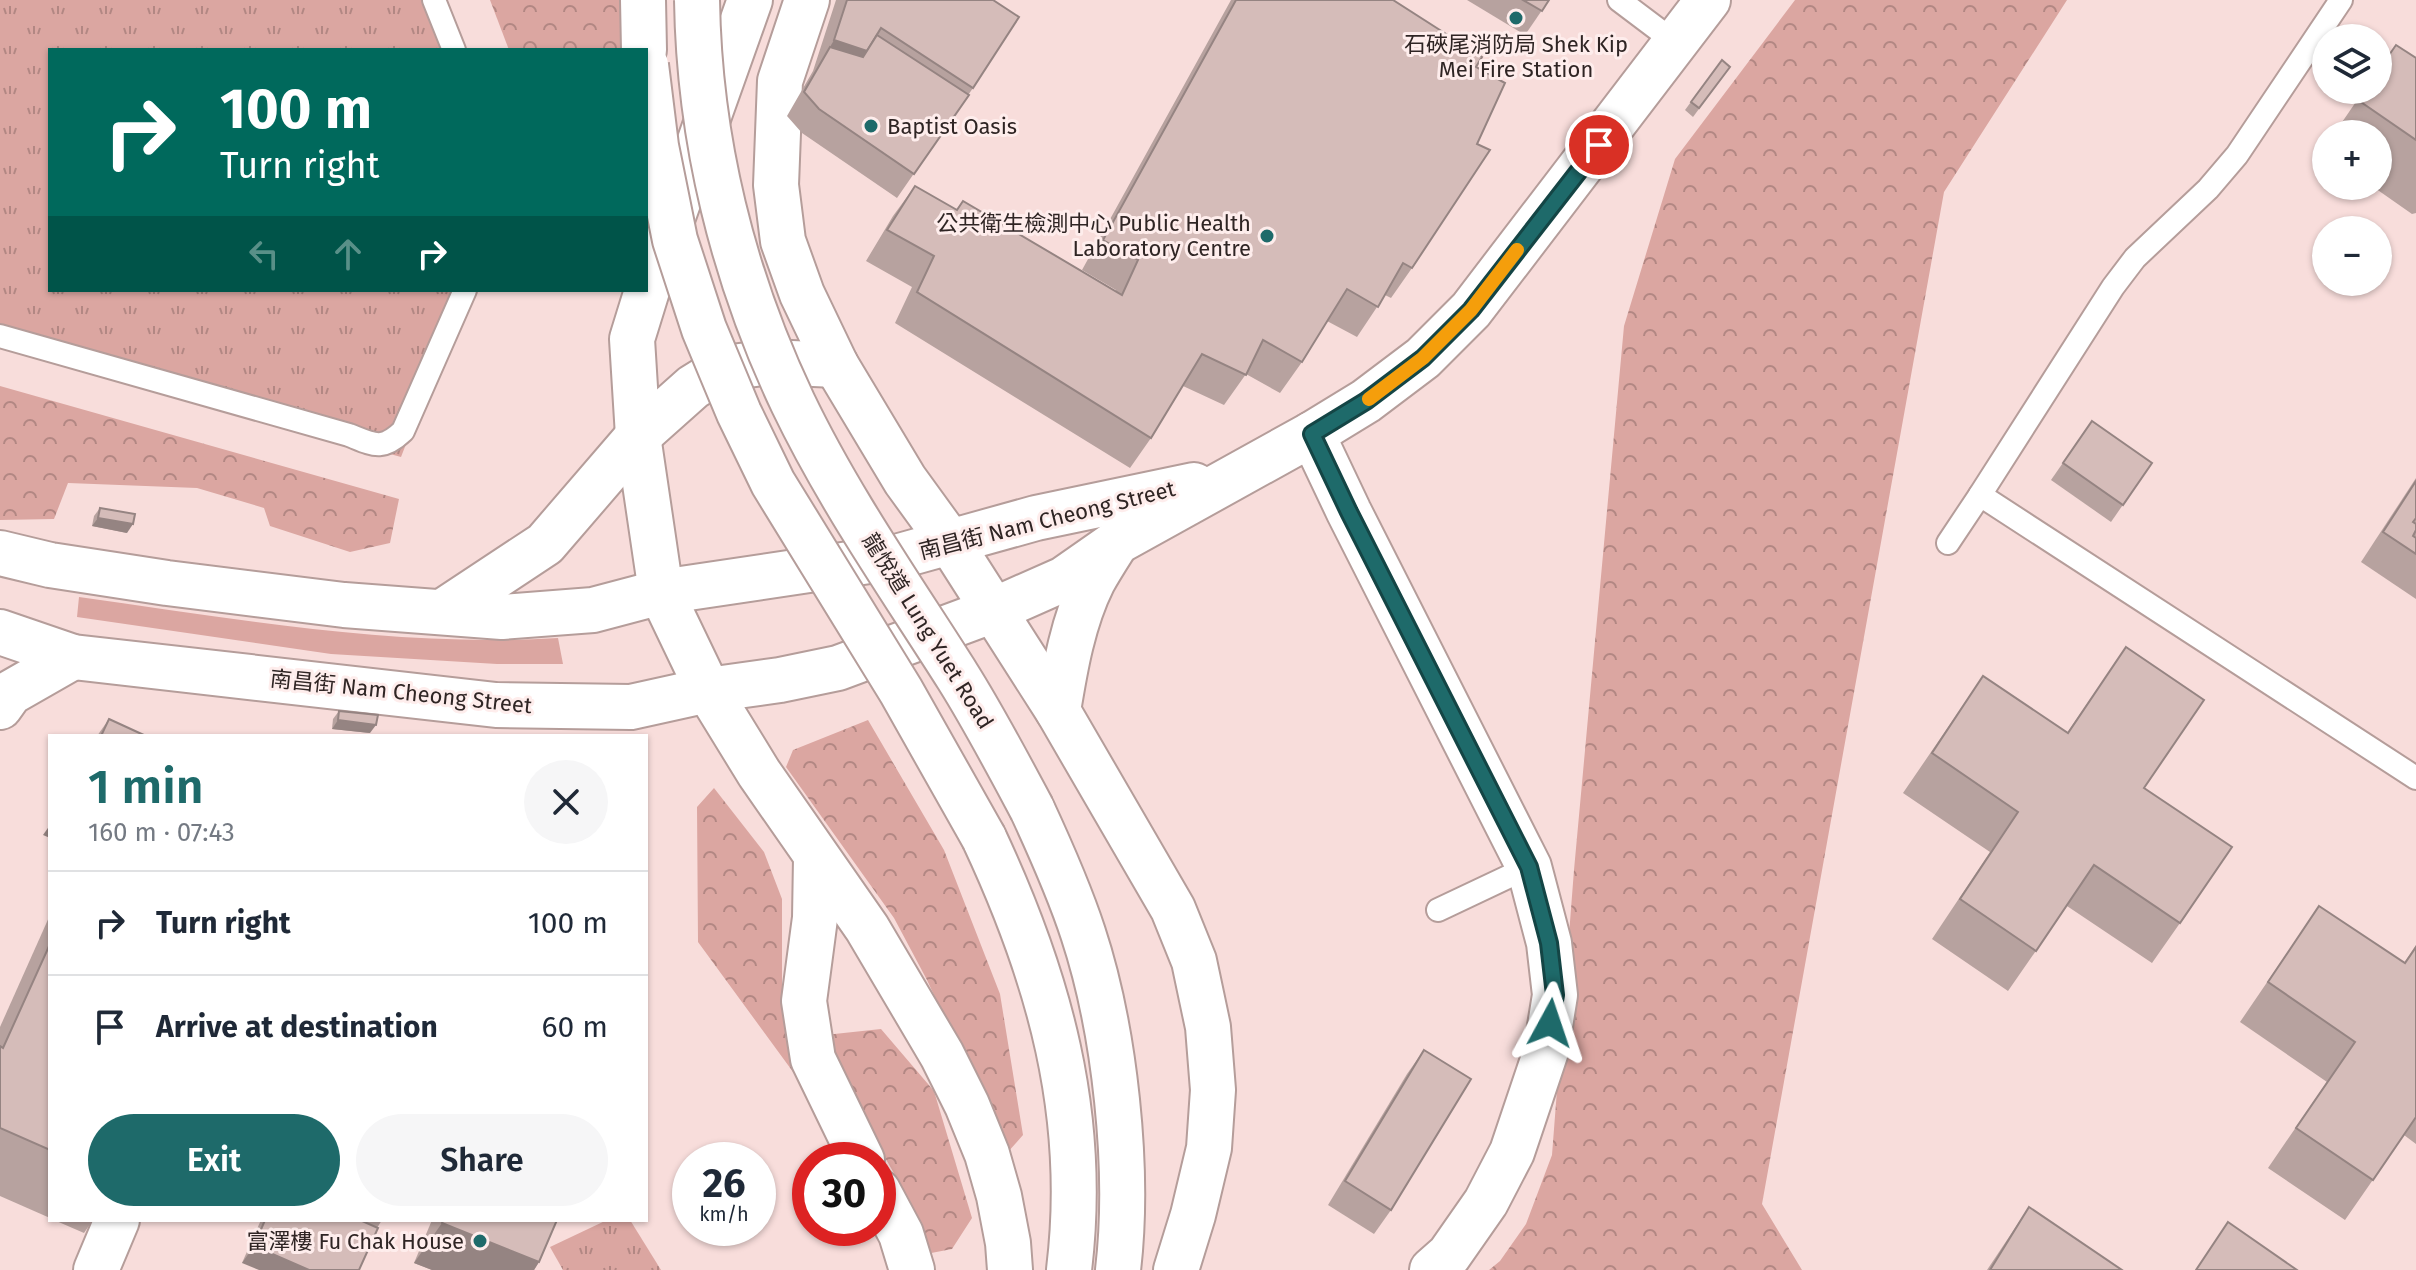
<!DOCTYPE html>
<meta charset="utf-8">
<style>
body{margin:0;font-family:"Fira Sans","Noto Sans TC",sans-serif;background:#f6f6f7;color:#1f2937;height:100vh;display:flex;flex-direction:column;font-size:30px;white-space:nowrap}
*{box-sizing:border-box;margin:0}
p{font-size:26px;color:#747a83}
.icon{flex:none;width:44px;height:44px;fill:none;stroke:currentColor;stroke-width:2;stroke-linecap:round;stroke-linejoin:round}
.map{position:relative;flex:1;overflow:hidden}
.sheet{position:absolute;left:48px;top:734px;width:600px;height:488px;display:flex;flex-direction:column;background:#fff;border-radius:0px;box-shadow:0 2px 6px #0004}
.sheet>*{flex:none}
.banner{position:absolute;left:48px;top:48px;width:600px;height:244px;border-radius:0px;box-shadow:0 2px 6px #0004;background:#00695c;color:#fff;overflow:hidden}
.tools{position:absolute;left:2312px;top:24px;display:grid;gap:16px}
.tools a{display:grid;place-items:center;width:80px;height:80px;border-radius:50%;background:#fff;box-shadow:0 2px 6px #0004;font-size:40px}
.speed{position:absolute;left:672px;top:1142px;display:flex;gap:16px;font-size:40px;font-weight:700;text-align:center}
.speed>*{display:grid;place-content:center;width:104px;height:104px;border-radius:50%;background:#fff;box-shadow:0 2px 6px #0004;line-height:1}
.speed small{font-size:20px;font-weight:400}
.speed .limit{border:12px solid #d22;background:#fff;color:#111}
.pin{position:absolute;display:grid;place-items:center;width:68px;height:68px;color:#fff;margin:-34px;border:4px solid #fff;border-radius:50%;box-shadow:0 2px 8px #0007}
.me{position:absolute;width:88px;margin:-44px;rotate:5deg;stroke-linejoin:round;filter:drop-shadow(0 0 6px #0008)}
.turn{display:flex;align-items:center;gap:28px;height:168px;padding:0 40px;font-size:36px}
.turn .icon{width:104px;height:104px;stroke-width:2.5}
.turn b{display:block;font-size:56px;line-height:68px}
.lanes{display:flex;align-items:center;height:76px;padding:0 40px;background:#0003;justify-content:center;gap:40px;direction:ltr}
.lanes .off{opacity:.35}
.round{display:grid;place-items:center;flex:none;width:84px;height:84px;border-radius:42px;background:#f6f6f7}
.headline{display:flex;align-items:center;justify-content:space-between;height:136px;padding:0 40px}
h1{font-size:48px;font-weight:600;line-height:60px;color:#1e6a6a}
.action{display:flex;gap:16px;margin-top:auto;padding:16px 40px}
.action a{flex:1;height:92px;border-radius:48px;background:#1e6a6a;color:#fff;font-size:32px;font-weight:600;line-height:92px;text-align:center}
.action a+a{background:#f6f6f7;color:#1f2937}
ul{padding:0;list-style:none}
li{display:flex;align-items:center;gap:24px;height:104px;padding:0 40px;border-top:2px solid #e0e1e3}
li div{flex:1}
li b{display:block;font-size:30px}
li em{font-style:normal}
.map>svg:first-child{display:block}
.grass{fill:#dba6a1}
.forest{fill:url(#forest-crowns)}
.park{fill:url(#park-tufts)}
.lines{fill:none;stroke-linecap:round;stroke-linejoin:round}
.lane-casing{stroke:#b59d9a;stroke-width:26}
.street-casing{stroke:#b59d9a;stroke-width:48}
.secondary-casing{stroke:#b59d9a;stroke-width:48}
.primary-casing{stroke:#b59d9a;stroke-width:48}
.lane{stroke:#fff;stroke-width:22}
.street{stroke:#fff;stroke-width:44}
.secondary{stroke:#fff;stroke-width:44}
.primary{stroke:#fff;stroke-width:44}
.primary-bridge-casing{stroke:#b59d9a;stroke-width:48;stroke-linecap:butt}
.primary-bridge{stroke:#fff;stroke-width:44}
.wall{fill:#b7a29f}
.shaded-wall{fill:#958482}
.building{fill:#d5bcb9;stroke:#958482;stroke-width:2}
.route-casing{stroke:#144545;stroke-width:20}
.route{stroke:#1e6a6a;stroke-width:14}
.slow{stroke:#f59e0b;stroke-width:14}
.poi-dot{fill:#1e6a6a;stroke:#feedec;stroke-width:3}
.labels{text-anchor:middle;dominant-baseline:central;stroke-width:6;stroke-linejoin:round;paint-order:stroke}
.poi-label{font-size:22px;fill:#2f2524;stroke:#feedec;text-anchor:end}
.street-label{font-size:22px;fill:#2f2524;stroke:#feedec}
</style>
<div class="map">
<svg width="2416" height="1270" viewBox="0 0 2416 1270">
<defs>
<pattern id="forest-crowns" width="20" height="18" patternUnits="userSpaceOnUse" patternTransform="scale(2)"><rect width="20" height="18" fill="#dba6a1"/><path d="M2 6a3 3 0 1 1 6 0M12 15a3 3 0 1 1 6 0" fill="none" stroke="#b28783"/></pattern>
<pattern id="park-tufts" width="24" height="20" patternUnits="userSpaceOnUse" patternTransform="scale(2)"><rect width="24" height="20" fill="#dba6a1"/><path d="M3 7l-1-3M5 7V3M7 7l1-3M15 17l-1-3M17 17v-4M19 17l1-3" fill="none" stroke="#b28783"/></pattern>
</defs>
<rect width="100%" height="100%" fill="#f8dddb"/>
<path class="grass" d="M79 597C237 619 397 648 558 638L563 664H497L331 654 77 617Z"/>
<g class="forest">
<polygon points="490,0 658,0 632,50 509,50"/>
<polygon points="1795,0 2067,0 1944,192 1762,1204 1802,1270 1489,1270 1500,1261 1526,1224 1552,1155 1574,870 1624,326 1675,159"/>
<polygon points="0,386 399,499 390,543 350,552 270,526 264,508 197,488 68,483 54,519 0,520"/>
<polygon points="868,720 944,850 1000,994 1023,1135 1007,1153 927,980 894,918 786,767 793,750"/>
<polygon points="714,788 764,852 782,899 782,1010 796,1076 698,942 697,807"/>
<polygon points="881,1029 934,1091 972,1218 952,1249 926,1254 911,1203 824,1051 825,1035"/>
</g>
<g class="park">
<polygon points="0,0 441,0 461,50 50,50 50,290 466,290 401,457 0,347"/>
<polygon points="607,1220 630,1220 661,1270 563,1270 550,1247"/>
</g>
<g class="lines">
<g class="lane-casing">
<g id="lane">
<polyline points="434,0 454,50"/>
<polyline points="1619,0 1676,43"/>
<polyline points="2341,0 2237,155 2208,189 2135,258 2113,287 1980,495 2416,778"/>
<path d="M0 336 349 435C374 445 382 451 403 431L465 290"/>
<polyline points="1948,543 1980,495"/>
<polyline points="1438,910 1529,867"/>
</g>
</g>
<g class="street-casing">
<g id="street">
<polyline points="1312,434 1349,512 1529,867 1549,943 1555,995 1546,1051 1512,1152 1486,1202 1449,1255 1432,1270"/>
<polyline points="0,707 10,693 73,657"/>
<polyline points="816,858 815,918 804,1001 813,1059 862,1160"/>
<polyline points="878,1191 901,1234 912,1270"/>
<polyline points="96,1270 117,1220"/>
</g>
</g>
<g class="secondary-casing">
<g id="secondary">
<polyline points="750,0 649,284 632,339 638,436 661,592 708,690 759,773 867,928 942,1055 967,1105 987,1154 999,1196 1008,1243 1010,1270"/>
<polyline points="807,0 780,81 776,185 783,241 802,294 836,365 905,480 950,542 1058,711 1173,909 1194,961 1208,1027 1213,1090 1209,1148 1193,1215 1176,1270"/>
<polyline points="0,553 50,565 167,583 344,605 502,617 593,610 661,592 896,557 1036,518 1194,485"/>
<polyline points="442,612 545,544 638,436 693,387 714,374 740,366 769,362 836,365"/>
<polyline points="0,632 73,657 496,705 631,707 708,690 780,680 838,668 994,610 1064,579 1117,542 1312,434 1366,401 1423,358 1471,310 1708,0"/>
<path d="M1058 711C1065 668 1073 621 1093 581 1099 570 1106 559 1113 548"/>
</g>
</g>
<g class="primary-casing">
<g id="primary">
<polyline points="643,0 644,50"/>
<path d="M1032 809C1051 850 1069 890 1083 933 1115 1030 1130 1169 1118 1270"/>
<path d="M984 838C1049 977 1088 1115 1069 1270"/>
</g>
</g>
<use href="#lane" class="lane"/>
<use href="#street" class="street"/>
<use href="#secondary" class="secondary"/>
<use href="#primary" class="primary"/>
<g class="primary-bridge-casing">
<g id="primary-bridge">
<path d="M697 0C699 139 733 277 793 403 839 499 901 587 958 677 985 720 1008 764 1032 809"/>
<polyline points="646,65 656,146 675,240 704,329 739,413 773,483 901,691 984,838"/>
</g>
</g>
<use href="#primary-bridge" class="primary-bridge"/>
</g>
<g class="wall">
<polygon points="836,0 993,0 973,88 897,198 802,133 787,116 813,71"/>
<polygon points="1231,0 1393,0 1476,67 1412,268 1391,298 1385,295 1357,337 1327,321 1302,362 1280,393 1246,374 1224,405 1183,386 1151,438 1130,468 895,323 912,287 866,261 893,216 915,186 956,210 963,201 1116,291 1116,290 1082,270"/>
<polygon points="1467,0 1549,0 1525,35"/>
<polygon points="2416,58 2416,213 2412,214 2372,186 2378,186 2378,134 2334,134 2364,90"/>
<polygon points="1722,60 1730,67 1693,117 1685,110"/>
<polygon points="2092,421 2152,463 2111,522 2051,480"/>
<polygon points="2416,478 2416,599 2361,562"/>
<polygon points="100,508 127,533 92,526 94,516"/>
<polygon points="2126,647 2144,788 2180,923 2152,963 2067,906 2008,991 1932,939 1990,852 1903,793 1983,676 2067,733"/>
<polygon points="339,711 370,733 332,729 333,719"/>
<polygon points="109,719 146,736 97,736"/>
<polygon points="2319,906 2404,963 2416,945 2416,1144 2404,1135 2345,1220 2268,1168 2327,1082 2240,1022"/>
<polygon points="50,915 50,1218 0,1196 0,1027"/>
<polygon points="1424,1050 1391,1210 1374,1234 1328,1205 1407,1074"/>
<polygon points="2029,1207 2122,1270 1987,1270"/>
<polygon points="54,1220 93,1220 84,1233"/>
<polygon points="261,1220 382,1220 377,1228 242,1263"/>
<polygon points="432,1220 557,1220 539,1262 534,1270 432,1270 414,1263"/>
</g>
<g class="shaded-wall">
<polygon points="834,40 867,51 846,81 830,47"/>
<polygon points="98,518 133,524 127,533 92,526"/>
<polygon points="338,720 376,725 370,733 332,729"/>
<polygon points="50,825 50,838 43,835"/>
<polygon points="442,1223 539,1262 534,1270 432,1270 414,1263"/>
<polygon points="254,1246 309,1270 259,1270 242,1263"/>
</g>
<g class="building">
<polygon points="847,0 993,0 1019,17 973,88 881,28 867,51 834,40"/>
<polygon points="1236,0 1393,0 1482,57 1476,67 1505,83 1477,144 1490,150 1412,268 1403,263 1378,307 1347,289 1302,362 1263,340 1246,375 1202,354 1151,438 917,292 934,256 887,230 915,186 957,210 963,201 1122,295 1138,260 1103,240"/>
<polygon points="1523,0 1549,0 1542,11"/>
<polygon points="877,35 969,95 914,174 819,109 804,92 830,47 863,57"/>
<polygon points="2396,45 2416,58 2416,140 2358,100 2365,90 2378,90 2378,71"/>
<polygon points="1722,60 1730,67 1699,108 1691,102"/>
<polygon points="2092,421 2152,463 2123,505 2063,463"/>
<polygon points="2416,481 2416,518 2413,522 2416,524 2416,530 2413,536 2416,538 2416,554 2383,532"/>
<polygon points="100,508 135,514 133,524 98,518"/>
<polygon points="2126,647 2204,700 2144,788 2232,847 2180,923 2094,865 2036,951 1960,899 2018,812 1932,753 1983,676 2068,733"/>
<polygon points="339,711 378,715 376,725 338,720"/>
<polygon points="109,719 146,736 101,736"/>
<polygon points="2319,906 2405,963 2416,947 2416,1117 2373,1180 2296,1128 2355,1042 2268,982"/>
<polygon points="50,944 50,1150 0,1128 0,1046 3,1048"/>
<polygon points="1424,1050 1471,1079 1391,1210 1345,1181"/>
<polygon points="2029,1207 2122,1270 1990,1270"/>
<polygon points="265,1220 360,1220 378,1228 359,1270 309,1270 254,1246"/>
<polygon points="443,1220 557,1220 539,1262 442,1223"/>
<polygon points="2228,1222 2297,1270 2196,1270"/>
</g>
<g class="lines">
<g class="route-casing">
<polyline id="route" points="1550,1023 1555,995 1549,943 1529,867 1349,512 1312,434 1366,401 1423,358 1471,310 1599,145"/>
</g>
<use href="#route" class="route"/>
<polyline class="slow" points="1369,399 1423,358 1471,310 1517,250"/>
</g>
<g class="poi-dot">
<circle cx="1516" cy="18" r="8"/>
<circle cx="871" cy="126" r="8"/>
<circle cx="1267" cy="236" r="8"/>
<circle cx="480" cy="1241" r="8"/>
</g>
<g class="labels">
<g class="poi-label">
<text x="1516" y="44" text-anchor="middle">石硤尾消防局 Shek Kip<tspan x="1516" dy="25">Mei Fire Station</tspan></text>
<text x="887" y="126" text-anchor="start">Baptist Oasis</text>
<text x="1251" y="223">公共衛生檢測中心 Public Health<tspan x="1251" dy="25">Laboratory Centre</tspan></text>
<text x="464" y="1241">富澤樓 Fu Chak House</text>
</g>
<g class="street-label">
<text transform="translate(1047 520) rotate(-14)">南昌街 Nam Cheong Street</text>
<text transform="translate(928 631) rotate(58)">龍悅道 Lung Yuet Road</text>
<text transform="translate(401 692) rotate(6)">南昌街 Nam Cheong Street</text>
</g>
</g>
</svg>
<div class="tools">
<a><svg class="icon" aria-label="layers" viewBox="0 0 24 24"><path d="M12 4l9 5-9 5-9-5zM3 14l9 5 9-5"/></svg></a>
<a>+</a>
<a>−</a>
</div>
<div class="speed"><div>26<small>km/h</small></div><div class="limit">30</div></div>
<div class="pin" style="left:1599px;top:145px;background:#d93025"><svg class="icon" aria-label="arrive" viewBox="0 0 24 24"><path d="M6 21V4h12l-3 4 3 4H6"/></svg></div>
<svg class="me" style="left:1550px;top:1023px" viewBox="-20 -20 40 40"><path d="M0-17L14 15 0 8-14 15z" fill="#1e6a6a" stroke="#fff" stroke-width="4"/></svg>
<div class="banner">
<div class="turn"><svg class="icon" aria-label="right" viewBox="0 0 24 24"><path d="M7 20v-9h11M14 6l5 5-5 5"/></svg><div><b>100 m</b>Turn right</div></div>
<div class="lanes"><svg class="icon off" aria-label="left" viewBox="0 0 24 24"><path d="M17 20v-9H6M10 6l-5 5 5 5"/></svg><svg class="icon off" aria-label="ahead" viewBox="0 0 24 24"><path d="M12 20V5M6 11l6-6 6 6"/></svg><svg class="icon" aria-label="right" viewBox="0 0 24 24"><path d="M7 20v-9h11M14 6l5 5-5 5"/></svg></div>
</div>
<section class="sheet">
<div class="headline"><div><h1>1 min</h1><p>160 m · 07:43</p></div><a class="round"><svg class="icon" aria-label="close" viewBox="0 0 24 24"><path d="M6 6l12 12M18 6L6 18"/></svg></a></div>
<ul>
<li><svg class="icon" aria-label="right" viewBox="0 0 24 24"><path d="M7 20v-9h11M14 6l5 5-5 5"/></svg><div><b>Turn right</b></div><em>100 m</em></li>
<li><svg class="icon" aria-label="arrive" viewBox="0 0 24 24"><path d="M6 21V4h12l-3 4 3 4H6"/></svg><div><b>Arrive at destination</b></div><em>60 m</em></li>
</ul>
<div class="action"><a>Exit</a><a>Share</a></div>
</section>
</div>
